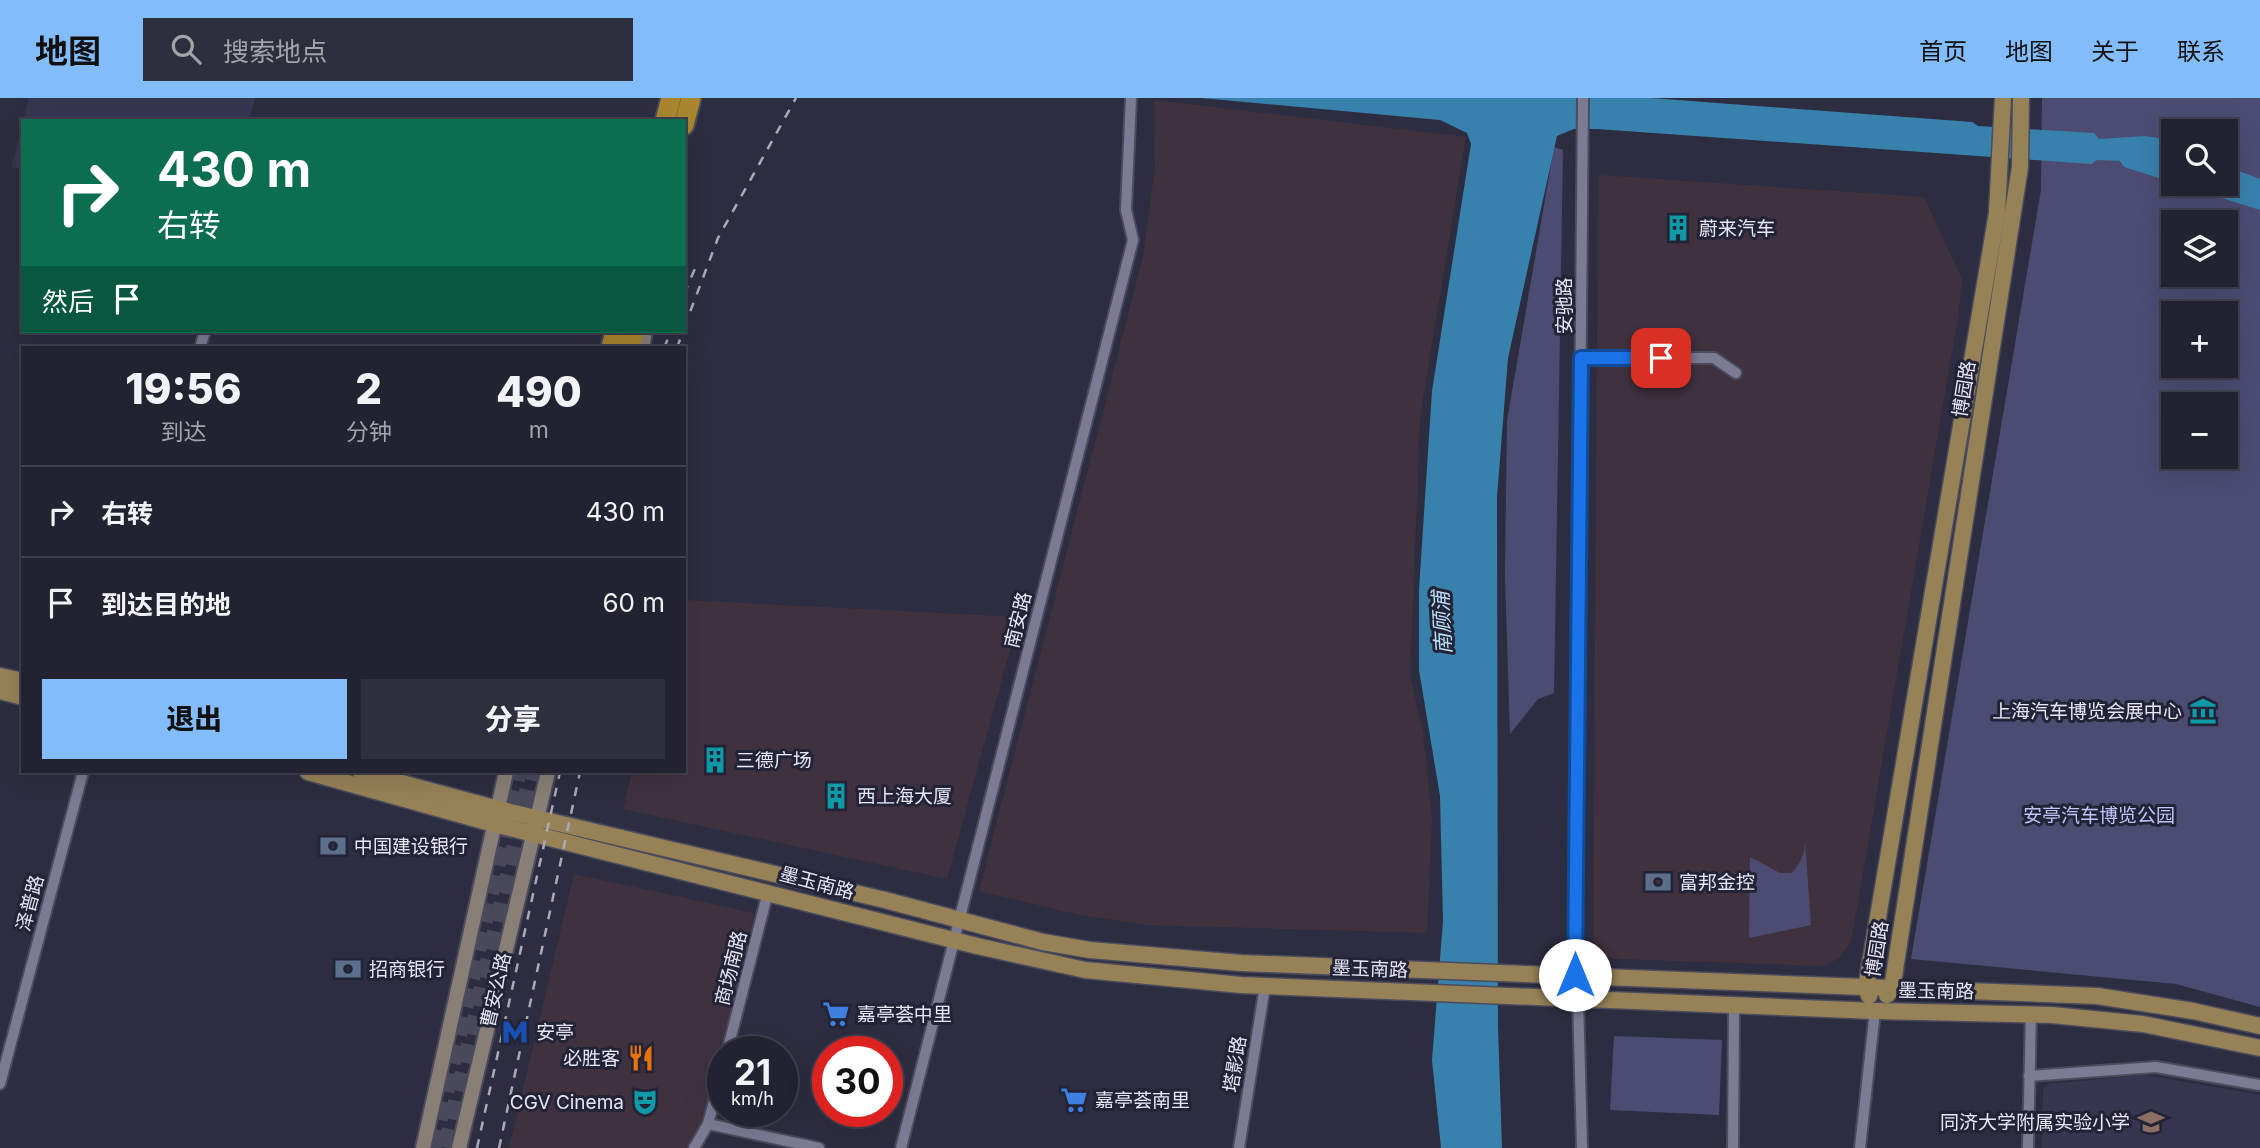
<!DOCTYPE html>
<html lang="zh">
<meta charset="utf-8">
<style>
body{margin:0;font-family:Inter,"Noto Sans SC",sans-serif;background:#2e2f3d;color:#f1f3f6;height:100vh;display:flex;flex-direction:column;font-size:26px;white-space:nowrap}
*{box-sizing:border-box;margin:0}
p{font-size:23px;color:#a2a4ab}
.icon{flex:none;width:38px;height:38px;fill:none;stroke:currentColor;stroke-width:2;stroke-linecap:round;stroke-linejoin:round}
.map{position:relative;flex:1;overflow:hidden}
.sheet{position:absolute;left:21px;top:248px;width:665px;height:427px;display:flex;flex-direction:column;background:#222231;border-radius:0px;box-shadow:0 7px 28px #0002,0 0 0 2px #3f3f4d}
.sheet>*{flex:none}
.hud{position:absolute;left:21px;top:21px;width:665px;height:214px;border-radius:0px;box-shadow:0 7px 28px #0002,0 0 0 2px #3f3f4d;background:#0b6e4f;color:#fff;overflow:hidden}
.fabs{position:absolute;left:2161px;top:21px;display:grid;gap:14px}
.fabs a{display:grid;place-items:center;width:77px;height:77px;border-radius:0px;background:#222231;box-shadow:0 7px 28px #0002,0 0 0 2px #3f3f4d;font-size:35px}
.speed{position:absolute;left:707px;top:938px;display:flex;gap:14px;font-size:35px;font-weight:700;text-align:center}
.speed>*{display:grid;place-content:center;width:91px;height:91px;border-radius:50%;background:#222231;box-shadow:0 7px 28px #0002,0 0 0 2px #3f3f4d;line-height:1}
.speed small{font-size:18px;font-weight:400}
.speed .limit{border:10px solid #d22;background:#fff;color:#111}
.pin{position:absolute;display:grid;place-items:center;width:60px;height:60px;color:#fff;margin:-30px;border-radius:14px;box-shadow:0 4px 10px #0006}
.me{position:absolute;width:77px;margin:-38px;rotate:0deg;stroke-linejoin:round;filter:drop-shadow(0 0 5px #0008)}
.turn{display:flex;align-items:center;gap:24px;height:147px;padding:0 21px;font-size:32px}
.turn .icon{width:91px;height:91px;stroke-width:2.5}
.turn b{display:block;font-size:49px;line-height:60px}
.then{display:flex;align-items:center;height:66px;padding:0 21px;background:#0003;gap:14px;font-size:26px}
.eta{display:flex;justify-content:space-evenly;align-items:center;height:119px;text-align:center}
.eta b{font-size:42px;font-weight:800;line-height:49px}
.button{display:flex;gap:14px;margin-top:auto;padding:14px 21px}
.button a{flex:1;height:80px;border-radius:0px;background:#83bcfb;color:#111;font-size:28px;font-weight:800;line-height:80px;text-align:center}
.button a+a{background:#2e2f3d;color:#f1f3f6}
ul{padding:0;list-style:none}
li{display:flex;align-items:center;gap:21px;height:91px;padding:0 21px;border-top:2px solid #3f3f4d}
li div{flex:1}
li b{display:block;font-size:26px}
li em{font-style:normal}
header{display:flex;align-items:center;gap:42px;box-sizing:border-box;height:98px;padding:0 35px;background:#83bcfb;color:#111}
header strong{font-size:33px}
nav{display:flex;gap:38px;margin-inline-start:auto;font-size:24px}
.search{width:490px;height:63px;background:#2e2f3d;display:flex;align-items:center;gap:18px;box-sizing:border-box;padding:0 24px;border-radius:0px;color:#a2a4ab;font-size:26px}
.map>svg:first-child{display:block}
.commercial{fill:#40313e}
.built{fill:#363651}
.green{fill:#4c4c73;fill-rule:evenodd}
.water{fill:#3881ad}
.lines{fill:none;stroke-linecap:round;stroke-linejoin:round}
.highway-tunnel{stroke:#49495c;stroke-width:19;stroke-dasharray:19 10;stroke-linecap:butt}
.street-casing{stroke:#4b4b5d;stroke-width:14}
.secondary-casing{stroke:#4b4b5d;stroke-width:18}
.primary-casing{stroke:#4b4b5d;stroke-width:19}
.highway-casing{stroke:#4b4b5d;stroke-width:23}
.street{stroke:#7b7c94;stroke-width:10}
.secondary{stroke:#897f76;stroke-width:14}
.primary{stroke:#978258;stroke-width:16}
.highway{stroke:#aa8630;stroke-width:19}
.rail{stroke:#a9aaba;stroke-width:2.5;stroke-dasharray:9 9;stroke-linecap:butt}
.route-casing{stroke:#114b97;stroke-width:18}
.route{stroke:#1a73e8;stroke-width:12}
.labels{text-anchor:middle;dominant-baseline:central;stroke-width:6;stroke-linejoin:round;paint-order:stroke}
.poi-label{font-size:19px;fill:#e5e6f4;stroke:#232337;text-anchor:start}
.street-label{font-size:19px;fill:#e5e6f4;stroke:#232337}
.park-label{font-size:19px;fill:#c1c2fa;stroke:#232337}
.water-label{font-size:21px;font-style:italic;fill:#bbdff8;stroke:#232337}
</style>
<header>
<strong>地图</strong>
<div class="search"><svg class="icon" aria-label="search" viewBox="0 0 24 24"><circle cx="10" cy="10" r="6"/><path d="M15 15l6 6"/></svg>搜索地点</div>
<nav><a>首页</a><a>地图</a><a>关于</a><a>联系</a></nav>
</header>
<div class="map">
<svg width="2260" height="1050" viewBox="0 0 2260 1050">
<rect width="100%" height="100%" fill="#2d2d41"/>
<g class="commercial">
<polygon points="1154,2 1466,39 1420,319 1410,578 1423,635 1432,721 1427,835 1147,827 1080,817 979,793 1143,159 1155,69"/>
<polygon points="1598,77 1924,99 1962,181 1958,219 1851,844 1839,860 1824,868 1593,860"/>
<polygon points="684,502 1019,519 947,781 623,711 632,674 684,674"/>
<polygon points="574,776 754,815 704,1050 509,1050"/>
</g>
<g class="built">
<polygon points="29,0 255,0 249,23 23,23"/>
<polygon points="23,24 23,72 11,69"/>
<polygon points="2146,977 2260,997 2260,1050 2042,1050 2043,992 2048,986"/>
</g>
<g class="green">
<path d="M2042 0H2260V909L2176 886 1911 861 2041 92ZM2174 33H2226V86H2174ZM2174 124H2226V177H2174ZM2174 215H2226V268H2174ZM2174 306H2226V359H2174Z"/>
<polygon points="1554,49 1563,52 1554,595 1538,601 1510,636 1505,478 1507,323"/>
<path d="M1805 743 1811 827 1749 840 1750 759 1780 775H1792C1800 765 1805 758 1805 743Z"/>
<polygon points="1614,938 1722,942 1719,1017 1610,1012"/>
</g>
<polygon class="water" points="1201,0 1651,0 1972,24 1978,28 2094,35 2099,41 2145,38 2172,42 2174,86 2226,86 2226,68 2260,81 2260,112 2124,69 2120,63 2097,62 2091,66 1597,31 1574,31 1557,38 1508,260 1497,399 1498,929 1502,1050 1441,1050 1432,962 1443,823 1440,698 1419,572 1419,492 1432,293 1471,46 1467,35 1440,22"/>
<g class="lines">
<g class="highway-tunnel">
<polyline points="432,1050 517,674"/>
<polyline points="447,1050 533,674"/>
</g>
<g class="street-casing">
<g id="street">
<polyline points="200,250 205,233"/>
<polyline points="1581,260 1714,260 1736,275"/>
<polyline points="1575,877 1583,0"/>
<polyline points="1578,900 1582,1050"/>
<polyline points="727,954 768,794"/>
<polyline points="2029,978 2156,969 2260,987"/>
<polyline points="0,986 83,674"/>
<polyline points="708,1026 819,1050"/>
<polyline points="694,1050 708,1026 723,969"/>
<polyline points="901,1050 1133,142 1126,112 1131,0"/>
<polyline points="1239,1050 1265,888"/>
<polyline points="1733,1050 1734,907"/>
<polyline points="1860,1050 1875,913"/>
<polyline points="2028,1050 2031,915"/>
</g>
</g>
<g class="secondary-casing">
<g id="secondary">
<polyline points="642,250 645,233"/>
<polyline points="423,1050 506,674"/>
<polyline points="459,1050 548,674"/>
</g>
</g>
<g class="primary-casing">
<g id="primary">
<polyline points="0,578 23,583"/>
<polyline points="0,593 23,599"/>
<polyline points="308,674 494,726 977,848 1085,872 1241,887 1875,913 2052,917 2143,926 2260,950"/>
<polyline points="361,674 498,711 885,802 1043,844 1090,852 1241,865 2097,898 2193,913 2260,928"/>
<polyline points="1887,897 1892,891 2020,69 2021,0"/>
<polyline points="1869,898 1866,890 1997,115 2003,0"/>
</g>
</g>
<g class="highway-casing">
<g id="highway">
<polyline points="665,23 671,0"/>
<polyline points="684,27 691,0"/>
<polyline points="611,250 615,233"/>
<polyline points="630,250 634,233"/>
</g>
</g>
<use href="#street" class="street"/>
<use href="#secondary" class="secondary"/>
<use href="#primary" class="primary"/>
<use href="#highway" class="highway"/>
<g class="rail">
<polyline points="684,196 697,166"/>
<polyline points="684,230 718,140 796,0"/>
<polyline points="664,250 671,233"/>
<polyline points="677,250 683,233"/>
<polyline points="477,1050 560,674"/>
<polyline points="499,1050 580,674"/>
</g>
</g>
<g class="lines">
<g class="route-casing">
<polyline id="route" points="1575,877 1581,260 1661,260"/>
</g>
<use href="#route" class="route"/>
</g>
<defs>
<g id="building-bare" transform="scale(2.1)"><path d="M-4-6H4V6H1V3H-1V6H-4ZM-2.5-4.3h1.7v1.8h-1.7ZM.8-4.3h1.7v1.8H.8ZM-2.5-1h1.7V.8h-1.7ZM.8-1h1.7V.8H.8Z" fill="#0f9aa8" stroke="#232337" stroke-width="2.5" paint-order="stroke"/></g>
<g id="museum-bare" transform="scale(2.1)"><path d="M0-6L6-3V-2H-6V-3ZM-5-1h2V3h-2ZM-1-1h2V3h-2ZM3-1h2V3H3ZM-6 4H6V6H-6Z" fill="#0f9aa8" stroke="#232337" stroke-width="2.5" paint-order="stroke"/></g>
<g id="bank-bare" transform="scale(2.1)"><path d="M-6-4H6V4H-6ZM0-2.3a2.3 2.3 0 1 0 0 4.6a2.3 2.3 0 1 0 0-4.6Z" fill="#5c6f8a" stroke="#232337" stroke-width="2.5" paint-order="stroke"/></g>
<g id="supermarket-bare" transform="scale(2.1)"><path d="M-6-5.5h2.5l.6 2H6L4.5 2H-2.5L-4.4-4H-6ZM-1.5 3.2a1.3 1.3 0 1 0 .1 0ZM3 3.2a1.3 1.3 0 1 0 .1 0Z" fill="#3f7fe0" stroke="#232337" stroke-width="2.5" paint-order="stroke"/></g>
<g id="metro-bare" transform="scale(2.1)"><path d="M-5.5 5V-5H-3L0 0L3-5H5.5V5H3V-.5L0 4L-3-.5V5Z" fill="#1a4fb4" stroke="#232337" stroke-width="2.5" paint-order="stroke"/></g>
<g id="restaurant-bare" transform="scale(2.1)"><path d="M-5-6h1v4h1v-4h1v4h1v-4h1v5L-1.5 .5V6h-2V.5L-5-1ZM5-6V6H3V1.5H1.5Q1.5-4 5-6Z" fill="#e8710a" stroke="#232337" stroke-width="2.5" paint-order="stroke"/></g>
<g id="theatre-bare" transform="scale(2.1)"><path d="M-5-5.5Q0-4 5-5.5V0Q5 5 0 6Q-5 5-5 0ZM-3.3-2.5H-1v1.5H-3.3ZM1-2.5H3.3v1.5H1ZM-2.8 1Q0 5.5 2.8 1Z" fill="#0f9aa8" stroke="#232337" stroke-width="2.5" paint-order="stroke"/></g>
<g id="school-bare" transform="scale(2.1)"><path d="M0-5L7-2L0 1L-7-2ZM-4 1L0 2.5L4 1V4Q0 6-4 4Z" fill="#8d6e63" stroke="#232337" stroke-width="2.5" paint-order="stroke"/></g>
</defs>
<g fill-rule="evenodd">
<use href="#building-bare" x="1678" y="130"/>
<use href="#museum-bare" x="2203" y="613"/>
<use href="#building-bare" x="715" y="662"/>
<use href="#building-bare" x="836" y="698"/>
<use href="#bank-bare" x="333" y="748"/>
<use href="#bank-bare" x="1658" y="784"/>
<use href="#bank-bare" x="348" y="871"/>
<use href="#supermarket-bare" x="836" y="916"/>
<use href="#metro-bare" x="515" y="934"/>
<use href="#restaurant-bare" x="641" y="960"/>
<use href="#supermarket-bare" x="1074" y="1002"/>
<use href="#theatre-bare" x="645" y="1004"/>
<use href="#school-bare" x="2151" y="1024"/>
</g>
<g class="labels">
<g class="poi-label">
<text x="1699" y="130">蔚来汽车</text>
<text x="2182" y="613" text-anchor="end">上海汽车博览会展中心</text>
<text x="736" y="662">三德广场</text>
<text x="857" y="698">西上海大厦</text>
<text x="354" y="748">中国建设银行</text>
<text x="1679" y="784">富邦金控</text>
<text x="369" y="871">招商银行</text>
<text x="857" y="916">嘉亭荟中里</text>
<text x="536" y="934">安亭</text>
<text x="620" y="960" text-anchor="end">必胜客</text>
<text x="1095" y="1002">嘉亭荟南里</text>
<text x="624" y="1004" text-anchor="end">CGV Cinema</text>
<text x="2130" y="1024" text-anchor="end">同济大学附属实验小学</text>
</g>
<g class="street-label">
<text transform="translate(1564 208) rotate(-90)">安驰路</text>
<text transform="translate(1964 291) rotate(-81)">博园路</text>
<text transform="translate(1018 522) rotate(-76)">南安路</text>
<text transform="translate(817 785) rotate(15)">墨玉南路</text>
<text transform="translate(30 805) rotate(-75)">泽普路</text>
<text transform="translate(1877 851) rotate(-81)">博园路</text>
<text transform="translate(731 870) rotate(-76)">商场南路</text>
<text transform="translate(1370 871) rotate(2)">墨玉南路</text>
<text transform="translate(496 892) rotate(-77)">曹安公路</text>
<text transform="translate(1936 893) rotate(1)">墨玉南路</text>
<text transform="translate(1235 966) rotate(-81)">塔影路</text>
</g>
<g class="park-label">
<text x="2099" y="717">安亭汽车博览公园</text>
</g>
<g class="water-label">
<text transform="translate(1442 525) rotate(-93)">南顾浦</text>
</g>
</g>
</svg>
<div class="fabs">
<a><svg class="icon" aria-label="search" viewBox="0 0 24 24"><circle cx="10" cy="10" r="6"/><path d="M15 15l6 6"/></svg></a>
<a><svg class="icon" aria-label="layers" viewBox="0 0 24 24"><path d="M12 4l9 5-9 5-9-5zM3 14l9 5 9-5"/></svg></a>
<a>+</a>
<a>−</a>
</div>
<div class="speed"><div>21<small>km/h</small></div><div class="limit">30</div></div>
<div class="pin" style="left:1661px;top:260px;background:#d93025"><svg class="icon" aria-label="arrive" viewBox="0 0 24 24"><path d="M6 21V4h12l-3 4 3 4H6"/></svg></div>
<svg class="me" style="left:1575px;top:877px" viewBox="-20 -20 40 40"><circle r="19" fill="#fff"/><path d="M0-13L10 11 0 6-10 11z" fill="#1a73e8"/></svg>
<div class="hud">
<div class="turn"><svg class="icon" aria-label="right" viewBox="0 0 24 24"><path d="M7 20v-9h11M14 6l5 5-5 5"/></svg><div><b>430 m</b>右转</div></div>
<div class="then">然后<svg class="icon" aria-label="arrive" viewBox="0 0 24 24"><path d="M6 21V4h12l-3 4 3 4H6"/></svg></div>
</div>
<section class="sheet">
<div class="eta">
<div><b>19:56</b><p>到达</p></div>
<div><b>2</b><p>分钟</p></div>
<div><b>490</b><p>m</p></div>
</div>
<ul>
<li><svg class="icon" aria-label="right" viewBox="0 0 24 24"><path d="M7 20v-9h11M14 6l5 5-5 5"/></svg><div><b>右转</b></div><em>430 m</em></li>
<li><svg class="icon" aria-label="arrive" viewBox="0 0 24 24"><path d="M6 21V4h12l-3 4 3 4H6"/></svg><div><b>到达目的地</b></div><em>60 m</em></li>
</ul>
<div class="button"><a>退出</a><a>分享</a></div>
</section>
</div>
